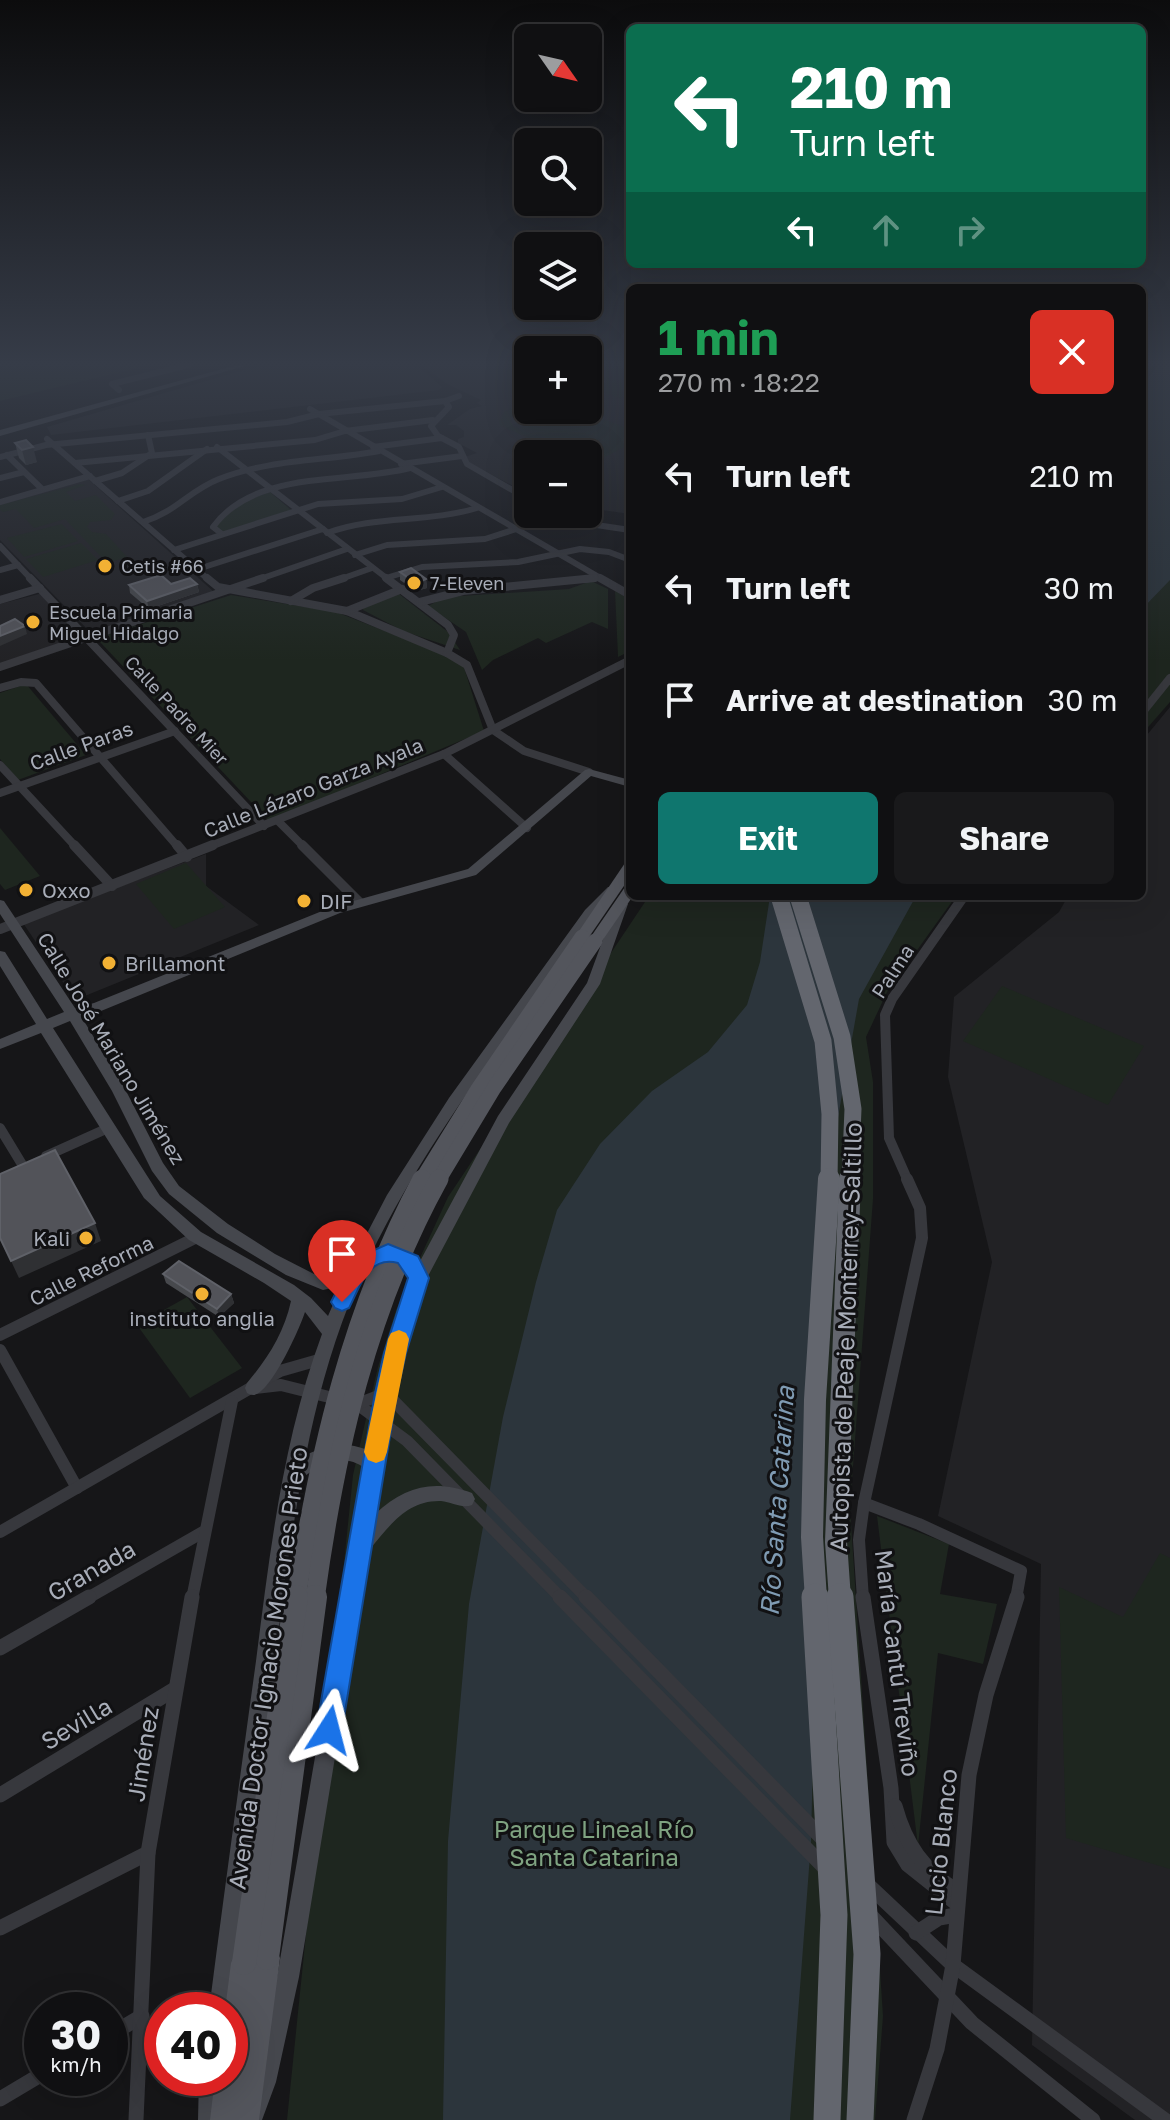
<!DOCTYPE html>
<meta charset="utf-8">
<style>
body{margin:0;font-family:"Golos Text",sans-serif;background:#19191b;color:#f1f3f6;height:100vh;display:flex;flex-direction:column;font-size:30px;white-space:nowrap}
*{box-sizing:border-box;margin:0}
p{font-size:26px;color:#9c9d9f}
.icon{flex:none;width:44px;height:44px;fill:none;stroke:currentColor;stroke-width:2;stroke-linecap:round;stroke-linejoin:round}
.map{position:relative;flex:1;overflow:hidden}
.details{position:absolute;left:626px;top:284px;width:520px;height:616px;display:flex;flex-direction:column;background:#101012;border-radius:12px;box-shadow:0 8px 32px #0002,0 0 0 2px #303032}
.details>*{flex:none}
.guide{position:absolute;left:626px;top:24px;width:520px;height:244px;border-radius:12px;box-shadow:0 8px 32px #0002,0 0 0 2px #303032;background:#0b6e4f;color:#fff;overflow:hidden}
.needle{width:52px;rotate:124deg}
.tools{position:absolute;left:514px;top:24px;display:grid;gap:16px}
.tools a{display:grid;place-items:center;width:88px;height:88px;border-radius:12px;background:#101012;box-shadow:0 8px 32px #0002,0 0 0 2px #303032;font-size:40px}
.speed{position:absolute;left:24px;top:1992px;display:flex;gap:16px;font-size:40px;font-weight:700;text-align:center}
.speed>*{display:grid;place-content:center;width:104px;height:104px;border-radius:50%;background:#101012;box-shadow:0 8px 32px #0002,0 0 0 2px #303032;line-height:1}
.speed small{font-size:20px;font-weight:400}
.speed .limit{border:12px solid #d22;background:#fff;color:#111}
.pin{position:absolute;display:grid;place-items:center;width:68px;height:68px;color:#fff;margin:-82px -34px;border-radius:50% 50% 50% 0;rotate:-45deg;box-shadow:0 0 8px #0007}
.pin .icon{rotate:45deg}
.me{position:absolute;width:88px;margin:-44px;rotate:9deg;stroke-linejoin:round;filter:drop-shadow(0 0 6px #0008)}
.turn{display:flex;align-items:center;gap:28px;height:168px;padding:0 32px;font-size:36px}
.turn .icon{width:104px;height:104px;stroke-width:2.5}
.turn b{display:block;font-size:56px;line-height:68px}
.lanes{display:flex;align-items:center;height:76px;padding:0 32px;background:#0003;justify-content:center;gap:40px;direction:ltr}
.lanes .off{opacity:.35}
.round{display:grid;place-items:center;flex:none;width:84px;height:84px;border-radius:12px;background:#19191b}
.summary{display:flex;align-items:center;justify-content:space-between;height:136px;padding:0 32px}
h1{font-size:48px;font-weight:700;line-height:60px;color:#1e9e55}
.action{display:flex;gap:16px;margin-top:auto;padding:16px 32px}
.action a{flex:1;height:92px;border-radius:12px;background:#0f766e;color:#fff;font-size:32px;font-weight:700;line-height:92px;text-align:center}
.action a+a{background:#19191b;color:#f1f3f6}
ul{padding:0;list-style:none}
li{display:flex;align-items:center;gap:24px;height:112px;padding:0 32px}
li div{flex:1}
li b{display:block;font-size:30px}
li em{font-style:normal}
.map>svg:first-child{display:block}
.built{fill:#222225}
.green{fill:#1e261f}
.water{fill:#2c353c}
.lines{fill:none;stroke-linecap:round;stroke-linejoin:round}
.street-far4{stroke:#37383d;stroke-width:6}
.street-far3{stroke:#37383d;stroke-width:8}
.street-far2{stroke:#37383d;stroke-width:10}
.street-far1{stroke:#37383d;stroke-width:12}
.street{stroke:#37383d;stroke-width:15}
.secondary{fill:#45474d;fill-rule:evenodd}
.primary{fill:#53555c;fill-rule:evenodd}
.primary-bridge-far2{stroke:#53555c;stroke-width:15}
.primary-bridge-far1{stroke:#53555c;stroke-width:19}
.primary-bridge{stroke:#53555c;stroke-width:24}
.highway-bridge-far2{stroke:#63666e;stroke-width:17}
.highway-bridge-far1{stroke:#63666e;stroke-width:22}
.highway-bridge{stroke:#63666e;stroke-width:27}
.wall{fill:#47494d}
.shaded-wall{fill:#2f3033}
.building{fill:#525359;stroke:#5f6168;stroke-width:2}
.route{fill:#1a73e8;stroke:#114b97;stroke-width:2}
.slow{fill:#f59e0b}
.poi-dot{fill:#f2b134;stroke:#111113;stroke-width:3}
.labels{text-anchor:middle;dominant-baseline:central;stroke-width:6;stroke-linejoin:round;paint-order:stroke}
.far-poi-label{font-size:18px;fill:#a8adb8;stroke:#111113;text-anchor:start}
.far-street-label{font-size:18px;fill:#a8adb8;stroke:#111113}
.street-label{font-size:20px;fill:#a8adb8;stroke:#111113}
.poi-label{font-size:20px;fill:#a8adb8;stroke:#111113;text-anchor:start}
.near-street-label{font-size:24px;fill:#a8adb8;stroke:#111113}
.near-park-label{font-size:24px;fill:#7fa381;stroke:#111113}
.near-water-label{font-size:26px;font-style:italic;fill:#7f9bb3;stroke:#111113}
</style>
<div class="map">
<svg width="1170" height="2120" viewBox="0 0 1170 2120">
<rect width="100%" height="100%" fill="#161618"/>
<g class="built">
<polygon points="261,365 417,365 442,387 439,390 51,435 47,427"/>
<polygon points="422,365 528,365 528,410 588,410 588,365 630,365 630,514 588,508 588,454 528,454 528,494 468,462 465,457 477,453 458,443 458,439 464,437 464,431 456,425 447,425 470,409 482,406 477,403 481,400 447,384"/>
<polygon points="88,479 214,592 93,635 0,540 0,504"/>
<polygon points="43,593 81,639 0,665 0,604"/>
<polygon points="1170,707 1170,2120 1135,2120 1032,2045 1041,1564 938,1516 992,1262 948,1077 954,997 1059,912 1068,896 1142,896 1142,741"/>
<polygon points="206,854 206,886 259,925 75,1000 23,923"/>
</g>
<g class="green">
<polygon points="0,365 150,365 0,401"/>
<polygon points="1142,365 1170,365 1170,702 1142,734"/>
<polygon points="594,374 630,385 630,396 619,398 588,387 588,376"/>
<polygon points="528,401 528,406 518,410 510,418 513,426 583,454 566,454 501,426 499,422 504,412"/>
<polygon points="559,410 578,410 630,429 630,444 601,459 520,428"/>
<polygon points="80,484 86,485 66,492 75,501 96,495 115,514 111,520 90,522 87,527 92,532 106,534 127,557 107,563 65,519 34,528 16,509 3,512 0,510 0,505"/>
<polygon points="270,492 291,510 223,533 215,525 242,502"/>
<polygon points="62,524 78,541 24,557 7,538"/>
<polygon points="81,543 98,560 43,577 26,559"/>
<polygon points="591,581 608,589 608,629 592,622 546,643 538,638 493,660 482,670 466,632 428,606 445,597 569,589"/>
<polygon points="615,591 630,599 630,651 618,657"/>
<polygon points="399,594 448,632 460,650 403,631 363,610 364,607"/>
<polygon points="231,595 336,612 462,661 484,731 269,821 100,642 101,637"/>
<polygon points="26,684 86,755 18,780 0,759 0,693"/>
<polygon points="0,828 40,876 5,890 0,884"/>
<polygon points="186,863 225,907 174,929 136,884"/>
<polygon points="649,896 956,896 887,992 866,1037 873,1082 873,1199 850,1507 883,2016 875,2120 287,2120 353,1475 378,1367 396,1310 448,1197"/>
<polygon points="1002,986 1144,1046 1108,1105 963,1041"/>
<polygon points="187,1297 242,1368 190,1398 137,1325"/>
<polygon points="877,1516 949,1544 940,1594 997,1604 983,1664 938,1653 918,1846"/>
<polygon points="1160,1553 1170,1558 1170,1869 1066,1838 1059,1587 1123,1617"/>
</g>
<g class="water">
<polygon points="1158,365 1170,365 1170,580 1142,609 1142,386"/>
<polygon points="770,896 916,896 859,999 826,1185 811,1842 790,2120 443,2120 448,1841 469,1604 503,1417 536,1282 557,1210 600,1144 652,1091 708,1052 747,1005 760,962"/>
</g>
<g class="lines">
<g class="street-far4">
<polyline points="623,365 630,365"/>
<polyline points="119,390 112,384 188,365"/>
<polyline points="445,401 449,407 431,426 438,436 459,447 467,464 528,499"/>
<polyline points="310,409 604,580"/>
<polyline points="47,439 209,580"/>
<polyline points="217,447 389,580"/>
<polyline points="373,447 442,438"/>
<polyline points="7,455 42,489"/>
<polyline points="0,457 46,445 287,422 319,414 445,401 459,396"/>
<polyline points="75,463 315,440 345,431 433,420"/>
<polyline points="401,464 462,456"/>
<polyline points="0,478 24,472"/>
<polyline points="95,481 122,473 152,453 148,435"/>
<polyline points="118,501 148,491 207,449"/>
<polyline points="0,502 90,476"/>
<polyline points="554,514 576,522 630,530"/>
<path d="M143 522C176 512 190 490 219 479 269 459 326 461 379 451"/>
<path d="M327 533C375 515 428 523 477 508"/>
<path d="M222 534 213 527C255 469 347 484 410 468"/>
<polyline points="0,546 32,580"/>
<polyline points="174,550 318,504 402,499 442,487"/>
<polyline points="355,555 387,545 485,539 557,516"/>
<polyline points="198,569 323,529"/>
<polyline points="0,570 18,565"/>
<polyline points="386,578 422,567 518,562 580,549 609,552 630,560"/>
<polyline points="257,580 347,549"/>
<polyline points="338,580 372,568"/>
<polyline points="585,580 598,577"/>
</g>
<g class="street-far3">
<polyline points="30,578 264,826"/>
<polyline points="207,578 218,587 347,611 447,653 467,665 493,730 524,751 589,772"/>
<polyline points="386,578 448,625 454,635 447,653"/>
<polyline points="600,578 630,595"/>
<polyline points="0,600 40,588"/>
<polyline points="291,601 313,588 344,578"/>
<polyline points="420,602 463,591 595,578"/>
<polyline points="347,611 402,589"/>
<polyline points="0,667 263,578"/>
<polyline points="0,688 21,682 36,683 178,847"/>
<polyline points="1142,713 1170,678"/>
<polyline points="444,754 527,828"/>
<polyline points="0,765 76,847"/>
<polyline points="0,793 175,731"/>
<polyline points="278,821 304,847"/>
<polyline points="208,847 444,754 630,660"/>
</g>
<g class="street-far2">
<polyline points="74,845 112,886"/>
<polyline points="177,845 187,857"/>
<polyline points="302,845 359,902"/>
<polyline points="0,929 213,845"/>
<polyline points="0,1128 23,1166"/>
<polyline points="46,1156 106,1129"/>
<polyline points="908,1181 889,1138 885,1015 892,999 964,896"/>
</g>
<g class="street-far1">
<polyline points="0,1335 197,1237"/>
<polyline points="0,1350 77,1488"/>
<polyline points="255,1388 281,1385 357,1404 407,1441 562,1599"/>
<polyline points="357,1404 386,1393 588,1599"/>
<polyline points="864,1503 919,1524 1021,1571 1016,1599"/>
<polyline points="0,1532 280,1371 322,1359"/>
<polyline points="86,1599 203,1532"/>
<polyline points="192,1599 232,1401"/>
<polyline points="863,1599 859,1540 864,1503 922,1238 920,1208 907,1179"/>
</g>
<g class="street">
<polyline points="560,1597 827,1870"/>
<polyline points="586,1597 825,1841"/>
<polyline points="863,1597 891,1788 894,1842 908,1865 957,1904"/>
<polyline points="0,1648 89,1597"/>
<polyline points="0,1795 175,1689"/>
<path d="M895 1806C906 1846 923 1869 958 1892"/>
<polyline points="867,1884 953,1965 1165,2120"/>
<polyline points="871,1916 972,2023 1093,2120"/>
<polyline points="0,1928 148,1853"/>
<polyline points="916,1933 939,1918 956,1915"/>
<polyline points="110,2035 142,2016"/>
<polyline points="0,2099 42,2074"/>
<polyline points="136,2120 148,1853 192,1597"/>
<polyline points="914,2120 937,2049 953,1965 969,1775 986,1695 1017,1597"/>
</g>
<g class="secondary">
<polygon points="237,365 248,365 0,436 0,430"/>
<path d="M589 769 630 780V787L591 776 476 875 340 913 101 1011 81 1016 125 1089 163 1163 179 1186 228 1224 275 1254 314 1274 332 1276 351 1264 387 1195 449 1098 585 910 608 887H616L618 890 616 893C578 931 549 979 517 1023 453 1111 390 1202 349 1304 330 1352 316 1404 306 1455 328 1444 344 1441 368 1450L387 1353 411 1278 498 1116 587 983 616 904 622 900 628 904 600 984 509 1123 427 1278 403 1353 375 1514C405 1486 434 1479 472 1493L475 1499 472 1505C462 1509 452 1502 441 1501 406 1500 389 1527 369 1550L299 1977 276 2082 262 2120H238L252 2082 277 1977 365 1468C342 1452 321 1463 301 1479L286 1572 231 2010 230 2013V2010H209C224 1894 240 1777 256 1661 270 1551 283 1439 322 1334L305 1312C300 1328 270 1395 253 1395 251 1395 249 1394 247 1393L245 1388 247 1383C268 1358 284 1333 291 1301L264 1283 189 1240 144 1198 41 1033 0 1049V1039L36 1024 0 966V951L5 952 47 1019 64 1012 0 914V900L4 901 75 1008 94 1003 332 907 468 869 585 770ZM70 1021 112 1091 152 1171 169 1194 217 1233 286 1275 323 1290 341 1286 328 1316 311 1298 294 1285 201 1232 160 1196 53 1028Z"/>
<polygon points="199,2078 223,2078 222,2120 198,2120"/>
</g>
<g class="primary">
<polygon points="630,862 630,877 587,940 577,940 575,937 577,934 625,863"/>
<polygon points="630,885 630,896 633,896 600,944 590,944 588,941 590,938 625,887"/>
<polygon points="267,1945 276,1949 280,1958 259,2120 210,2120 215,2078 230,2078 230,2010 225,2010 231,1963 235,1954 244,1950 253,1954 254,1958 258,1949"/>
</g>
<g class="primary-bridge-far2">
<polyline points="421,1181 478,1089 582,937"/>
<polyline points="438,1181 494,1088 595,941"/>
</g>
<g class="primary-bridge-far1">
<path d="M296 1599C319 1452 351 1311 422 1179"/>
<path d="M315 1599C335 1453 367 1309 439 1179"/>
</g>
<g class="primary-bridge">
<polyline points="267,1958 315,1597"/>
<polyline points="244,1963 296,1597"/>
</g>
<g class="highway-bridge-far2">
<polyline points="779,896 823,1041 830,1114 829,1181"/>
<polyline points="798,896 842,1037 853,1109 850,1181"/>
</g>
<g class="highway-bridge-far1">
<polyline points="816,1599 812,1537 815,1400 829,1179"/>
<polyline points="840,1599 836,1542 850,1179"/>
</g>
<g class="highway-bridge">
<polyline points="815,1597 834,1915 827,2120"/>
<polyline points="840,1597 867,1954 860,2120"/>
</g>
</g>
<g class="wall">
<polygon points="15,443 37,462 26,465 19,458"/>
<polygon points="400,572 426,579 427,588 416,591 400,580"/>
<polygon points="197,584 199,592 149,609 130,593 129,585"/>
<polygon points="163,1274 231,1294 234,1303 219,1317 166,1283"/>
</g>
<g class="shaded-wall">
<polygon points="33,447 37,462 26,465 22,450"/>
<polygon points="426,579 427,588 416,591 416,583"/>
<polygon points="197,584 199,592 149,609 147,601"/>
<polygon points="25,626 27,634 0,646 0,636"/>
<polygon points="95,1223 101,1241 19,1278 11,1261"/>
<polygon points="231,1294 234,1303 219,1317 217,1309"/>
</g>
<g class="building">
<polygon points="26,440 33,447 22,450 15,443"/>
<polygon points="411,568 426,579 416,583 400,572"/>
<polygon points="161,575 171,584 190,578 197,584 147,601 129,585"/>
<polygon points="15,619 25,626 0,636 0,626"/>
<polygon points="55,1150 95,1223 11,1261 0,1238 0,1174"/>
<polygon points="179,1261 231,1294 217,1309 163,1274"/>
</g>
<linearGradient id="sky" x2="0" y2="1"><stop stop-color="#0c0c0d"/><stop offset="0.55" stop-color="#363c48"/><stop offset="1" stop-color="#363c48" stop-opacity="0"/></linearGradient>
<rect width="1170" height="661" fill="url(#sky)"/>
<path class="route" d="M388 1244 418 1256 429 1278 406 1353 397 1393 342 1730 338 1739 329 1743 320 1739 316 1730 375 1393 384 1353 408 1278 398 1263C368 1255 360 1287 349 1308L342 1311 335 1308 331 1302 353 1259Z"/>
<polygon class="slow" points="399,1330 406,1333 409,1339 387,1452 384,1460 376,1463 368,1460 364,1452 388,1339 391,1333"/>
<g class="poi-dot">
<circle cx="105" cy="566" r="8"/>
<circle cx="414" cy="583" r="8"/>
<circle cx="33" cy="622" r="8"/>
<circle cx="26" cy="890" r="8"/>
<circle cx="304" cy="901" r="8"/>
<circle cx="109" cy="963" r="8"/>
<circle cx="86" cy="1238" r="8"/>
<circle cx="202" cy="1294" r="8"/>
</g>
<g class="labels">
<g class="far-poi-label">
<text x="121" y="566">Cetis #66</text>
<text x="430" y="583">7-Eleven</text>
<text x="49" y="612">Escuela Primaria<tspan x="49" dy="21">Miguel Hidalgo</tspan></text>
</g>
<g class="far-street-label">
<text transform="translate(177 710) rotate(47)">Calle Padre Mier</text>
</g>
<g class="street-label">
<text transform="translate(81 745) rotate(-20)">Calle Paras</text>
<text transform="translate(313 787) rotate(-22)">Calle Lázaro Garza Ayala</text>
<text transform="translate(892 971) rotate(-57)">Palma</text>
<text transform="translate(112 1048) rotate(59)">Calle José Mariano Jiménez</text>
<text transform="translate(91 1270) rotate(-26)">Calle Reforma</text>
</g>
<g class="poi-label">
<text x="42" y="890">Oxxo</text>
<text x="320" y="901">DIF</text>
<text x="125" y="963">Brillamont</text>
<text x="70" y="1238" text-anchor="end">Kali</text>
<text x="202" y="1318" text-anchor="middle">instituto anglia</text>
</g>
<g class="near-street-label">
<text transform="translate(845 1337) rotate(-88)">Autopista de Peaje Monterrey-Saltillo</text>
<text transform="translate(91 1570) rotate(-30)">Granada</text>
<text transform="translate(898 1663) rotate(83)">María Cantú Treviño</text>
<text transform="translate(267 1668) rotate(-82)">Avenida Doctor Ignacio Morones Prieto</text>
<text transform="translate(76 1723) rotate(-31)">Sevilla</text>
<text transform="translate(142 1754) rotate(-81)">Jiménez</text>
<text transform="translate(940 1842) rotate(-84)">Lucio Blanco</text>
</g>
<g class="near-park-label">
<text x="594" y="1828">Parque Lineal Río<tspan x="594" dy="28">Santa Catarina</tspan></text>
</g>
<g class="near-water-label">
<text transform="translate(777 1501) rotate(-86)">Río Santa Catarina</text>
</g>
</g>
</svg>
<div class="tools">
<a><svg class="needle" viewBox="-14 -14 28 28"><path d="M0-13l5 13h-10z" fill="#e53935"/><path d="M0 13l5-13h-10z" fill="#9c9d9f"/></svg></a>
<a><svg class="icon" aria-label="search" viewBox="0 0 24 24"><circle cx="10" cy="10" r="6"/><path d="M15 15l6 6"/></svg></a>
<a><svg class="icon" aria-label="layers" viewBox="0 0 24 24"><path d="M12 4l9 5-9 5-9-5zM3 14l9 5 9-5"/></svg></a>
<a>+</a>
<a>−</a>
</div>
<div class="speed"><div>30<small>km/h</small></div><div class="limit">40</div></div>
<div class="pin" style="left:342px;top:1302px;background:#d93025"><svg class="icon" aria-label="arrive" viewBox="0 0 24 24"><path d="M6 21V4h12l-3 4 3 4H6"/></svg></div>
<svg class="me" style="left:329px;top:1730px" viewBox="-20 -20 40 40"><path d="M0-17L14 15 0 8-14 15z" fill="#1a73e8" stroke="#fff" stroke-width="4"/></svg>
<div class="guide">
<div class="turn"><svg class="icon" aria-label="left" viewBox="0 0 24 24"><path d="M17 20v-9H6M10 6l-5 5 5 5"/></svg><div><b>210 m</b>Turn left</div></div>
<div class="lanes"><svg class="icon" aria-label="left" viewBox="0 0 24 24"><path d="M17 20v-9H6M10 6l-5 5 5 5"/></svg><svg class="icon off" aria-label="ahead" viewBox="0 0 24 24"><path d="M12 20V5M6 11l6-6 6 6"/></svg><svg class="icon off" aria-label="right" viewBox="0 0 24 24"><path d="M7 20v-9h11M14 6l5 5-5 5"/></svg></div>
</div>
<section class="details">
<div class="summary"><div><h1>1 min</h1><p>270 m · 18:22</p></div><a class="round" style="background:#d93025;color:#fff"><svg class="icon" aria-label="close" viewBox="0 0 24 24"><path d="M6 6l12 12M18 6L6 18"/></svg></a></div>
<ul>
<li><svg class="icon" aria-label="left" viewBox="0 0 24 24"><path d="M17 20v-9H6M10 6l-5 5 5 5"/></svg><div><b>Turn left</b></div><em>210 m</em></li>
<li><svg class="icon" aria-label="left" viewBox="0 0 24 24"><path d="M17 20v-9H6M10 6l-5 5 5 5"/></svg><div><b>Turn left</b></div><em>30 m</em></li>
<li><svg class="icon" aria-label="arrive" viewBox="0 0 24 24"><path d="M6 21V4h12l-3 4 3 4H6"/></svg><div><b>Arrive at destination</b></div><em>30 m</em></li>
</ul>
<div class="action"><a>Exit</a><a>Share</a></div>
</section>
</div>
